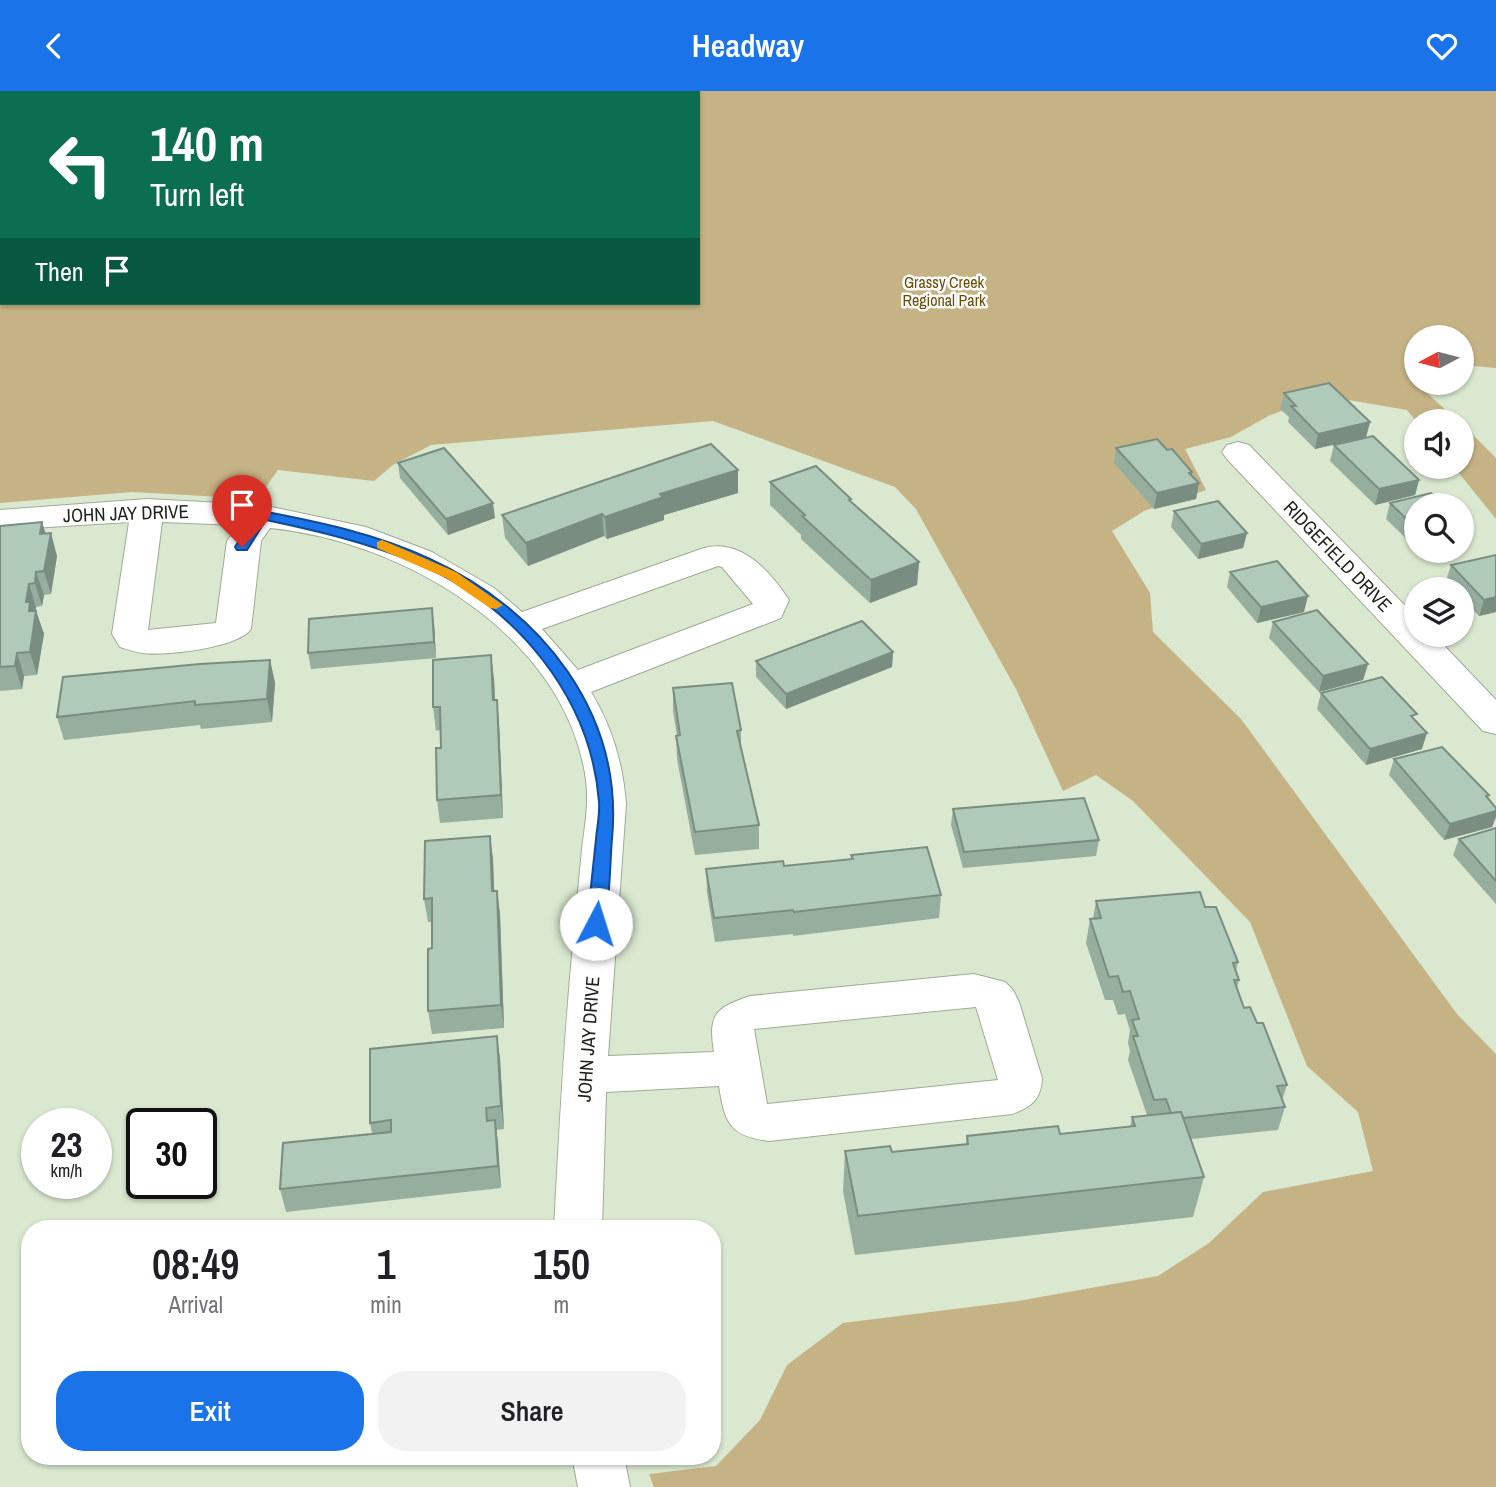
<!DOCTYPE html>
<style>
body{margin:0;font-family:"Archivo Narrow",sans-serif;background:#f2f2f2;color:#202124;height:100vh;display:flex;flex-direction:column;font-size:26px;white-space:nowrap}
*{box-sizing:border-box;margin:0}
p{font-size:23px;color:#757577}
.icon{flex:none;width:38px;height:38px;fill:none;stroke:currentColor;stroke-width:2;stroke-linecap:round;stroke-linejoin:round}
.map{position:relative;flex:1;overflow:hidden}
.panel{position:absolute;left:21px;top:1129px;width:700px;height:245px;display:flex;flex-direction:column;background:#fff;border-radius:28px;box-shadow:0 2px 5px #0004}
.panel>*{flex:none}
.hud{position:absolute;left:0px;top:0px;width:700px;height:214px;box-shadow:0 2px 5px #0004;background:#0b6e4f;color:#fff;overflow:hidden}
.needle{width:46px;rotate:263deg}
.buttons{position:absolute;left:1404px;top:234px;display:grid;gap:14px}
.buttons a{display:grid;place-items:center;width:70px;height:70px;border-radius:50%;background:#fff;box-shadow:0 2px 5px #0004;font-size:35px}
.speed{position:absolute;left:21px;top:1017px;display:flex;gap:14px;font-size:35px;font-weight:700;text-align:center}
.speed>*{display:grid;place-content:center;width:91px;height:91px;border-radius:50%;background:#fff;box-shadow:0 2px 5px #0004;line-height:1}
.speed small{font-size:18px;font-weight:400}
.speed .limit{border:4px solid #111;border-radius:10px;background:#fff;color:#111}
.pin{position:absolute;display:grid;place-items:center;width:60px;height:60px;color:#fff;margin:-72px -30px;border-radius:50% 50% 50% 0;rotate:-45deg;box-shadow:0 0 7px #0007}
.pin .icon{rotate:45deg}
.me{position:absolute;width:77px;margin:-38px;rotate:5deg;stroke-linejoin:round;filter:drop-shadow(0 0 5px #0008)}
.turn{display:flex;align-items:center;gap:24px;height:147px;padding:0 35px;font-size:32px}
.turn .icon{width:91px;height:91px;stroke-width:2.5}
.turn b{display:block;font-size:49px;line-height:60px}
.then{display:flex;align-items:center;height:66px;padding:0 35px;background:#0003;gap:14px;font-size:26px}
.eta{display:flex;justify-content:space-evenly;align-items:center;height:119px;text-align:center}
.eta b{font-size:42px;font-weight:600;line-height:49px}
.cta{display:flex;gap:14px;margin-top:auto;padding:14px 35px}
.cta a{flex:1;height:80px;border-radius:28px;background:#1a73e8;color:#fff;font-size:28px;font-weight:600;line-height:80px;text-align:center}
.cta a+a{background:#f2f2f2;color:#202124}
header{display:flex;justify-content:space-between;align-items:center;height:91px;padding:0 35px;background:#1a73e8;color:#fff;font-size:32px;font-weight:600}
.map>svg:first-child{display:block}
.green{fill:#c6b385;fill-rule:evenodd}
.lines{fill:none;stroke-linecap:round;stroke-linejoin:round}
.minor-casing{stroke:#9dac94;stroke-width:2}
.minor{fill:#fff;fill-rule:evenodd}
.wall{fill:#96ae9e}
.shaded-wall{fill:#7a8d81}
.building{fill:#afcab8;stroke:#7a8d81;stroke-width:2}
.route{fill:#1a73e8;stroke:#114b97;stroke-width:2}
.slow{fill:#f59e0b}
.labels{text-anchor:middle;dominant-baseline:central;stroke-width:5;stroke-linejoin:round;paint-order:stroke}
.far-park-label{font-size:16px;fill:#664e08;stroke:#fff}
.street-label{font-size:19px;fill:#1f241b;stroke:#fff}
</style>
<header><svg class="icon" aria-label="back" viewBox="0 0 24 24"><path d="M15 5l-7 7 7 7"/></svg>Headway<svg class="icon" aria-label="heart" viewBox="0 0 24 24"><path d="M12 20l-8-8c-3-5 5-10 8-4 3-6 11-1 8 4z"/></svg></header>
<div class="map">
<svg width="1496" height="1396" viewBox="0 0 1496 1396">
<rect width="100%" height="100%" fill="#d9e8cf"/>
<g class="green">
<path d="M0 0H1496V277L1461 274V247H1416V292L1459 331H1417L1407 319 1325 305 1270 324 1231 346 1185 358 1206 399 1144 420 1112 440 1150 502 1153 541 1241 628 1457 923 1496 963V1396H654L649 1383 716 1375 760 1329 787 1274 843 1232 1018 1210 1158 1185 1209 1152 1263 1101 1373 1080 1358 1021 1307 975 1250 831 1133 710 1096 684 1063 700 1016 598 916 418 895 396 713 330 431 354 393 374 374 390 278 379 260 404 222 406 132 401 0 412ZM2 2H698V212H2Z"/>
<polygon points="1461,332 1496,367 1496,428 1454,376 1461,376"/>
</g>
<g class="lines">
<g class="minor-casing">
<g id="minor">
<polygon points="1238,351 1249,354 1416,526 1416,544 1434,544 1496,609 1496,643 1483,640 1227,368 1222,361 1227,354"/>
<path d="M147 408 262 414 366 436 432 461 494 497 522 521 704 457C741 447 770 480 789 509L781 527 591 601C612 635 623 673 626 713L608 965 714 961C708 923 715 917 750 905L974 883 1005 891 1013 899 1019 911 1042 987C1041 1008 1032 1016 1012 1023L769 1050C729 1045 725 1032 719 995L606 1001 602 1138H554C559 1042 564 947 573 853 576 821 579 789 582 758 585 734 589 713 586 689 566 545 404 450 270 437L261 450 251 538C238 557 165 565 142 562 135 561 127 558 120 556L112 543 129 431 0 439V419ZM162 431 239 434 227 450 216 532 148 539ZM718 475 722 476 753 513 578 579 542 538ZM976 916 998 989 767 1013 754 938Z"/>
<polygon points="572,1365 624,1365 630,1396 578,1396"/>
</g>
</g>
<use href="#minor" class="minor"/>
</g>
<g class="wall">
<polygon points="1284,302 1370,331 1366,346 1315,358 1288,331 1289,326 1280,318"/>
<polygon points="1334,354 1419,389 1415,404 1375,414 1330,370"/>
<polygon points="1116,357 1199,392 1196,408 1154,418 1114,372"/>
<polygon points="398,372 495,427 448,444 400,387"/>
<polygon points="770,391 851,408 851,411 919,471 917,494 870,512 801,448 801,444 770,414"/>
<polygon points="738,402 664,424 664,429 607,448 604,445 528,475 505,447 502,424"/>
<polygon points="1390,412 1416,415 1416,457 1386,428"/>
<polygon points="1174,420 1247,442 1243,457 1198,468 1171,436"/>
<polygon points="42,431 46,443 57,465 51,503 44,504 42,515 36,516 35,520 36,520 44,543 37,584 24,585 22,598 0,600 0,435"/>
<polygon points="1451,474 1496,521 1479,525 1461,506 1461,499 1454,499 1446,490"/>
<polygon points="1230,481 1304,521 1257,532 1227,496"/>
<polygon points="432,517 434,533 436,567 311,578 308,562"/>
<polygon points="1273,531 1368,573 1363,589 1319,601 1269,547"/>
<polygon points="893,561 892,576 786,618 756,586 756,570"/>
<polygon points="270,569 275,592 272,631 201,638 200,634 64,649 57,626"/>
<polygon points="494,588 495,609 497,609 499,632 503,727 440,732 437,709 441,657 440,639 436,640 433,616"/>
<polygon points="673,597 741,639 741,660 759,734 759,758 695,764 677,668 676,645 677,645 673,620"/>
<polygon points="1321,602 1415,629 1422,658 1366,674 1317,618"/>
<polygon points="1394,668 1489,704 1488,707 1496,717 1496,726 1492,736 1444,749 1389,684"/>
<polygon points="953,718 1099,749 1096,765 963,777 951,734"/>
<polygon points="1496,737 1496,813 1453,764 1459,748"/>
<polygon points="490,745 493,768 494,800 497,800 500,823 504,937 432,943 428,920 432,857 432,831 428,831 424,808"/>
<polygon points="851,764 941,804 939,827 793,845 793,843 715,851 707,801 706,778 784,775 851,768"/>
<polygon points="1096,810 1205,816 1238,871 1236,880 1239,889 1237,897 1244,917 1257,932 1287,994 1282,1009 1285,1016 1278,1039 1191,1048 1204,1086 1193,1126 855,1164 843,1100 845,1060 892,1061 966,1053 967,1045 1060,1043 1130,1036 1132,1026 1147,1024 1128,969 1130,960 1128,952 1130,939 1125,923 1118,924 1113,909 1105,909 1086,852 1090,828 1093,828"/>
<polygon points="497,945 500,968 504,1038 496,1039 501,1097 286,1121 280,1098 372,1042 370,1032"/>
</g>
<g class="shaded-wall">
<polygon points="1370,331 1366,346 1315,358 1318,343"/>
<polygon points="738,379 738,402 664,424 664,429 607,448 605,426 660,403"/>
<polygon points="1192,381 1190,395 1199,392 1196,408 1154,418 1157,402 1189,382"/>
<polygon points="1419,389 1415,404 1375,414 1379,398"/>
<polygon points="493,412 495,427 448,444 446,428"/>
<polygon points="602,423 604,445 528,475 526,452"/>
<polygon points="42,431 49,453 51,442 57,465 51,503 44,480 40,443"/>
<polygon points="1466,435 1462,450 1461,450 1461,436"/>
<polygon points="1247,442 1243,457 1198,468 1201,453"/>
<polygon points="919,471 917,494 870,512 871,489"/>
<polygon points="36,481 44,504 42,515 35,492"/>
<polygon points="29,493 36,516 35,525 36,520 44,543 37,584 30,561 26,511"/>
<polygon points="1308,505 1304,521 1257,532 1261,516"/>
<polygon points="1496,506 1496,521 1479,525 1484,509"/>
<polygon points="432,517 434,533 436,567 434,551"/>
<polygon points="893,561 892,576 786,618 786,603"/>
<polygon points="17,562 24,585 22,598 15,575"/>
<polygon points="491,564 494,588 496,633 493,609"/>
<polygon points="270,569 275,592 272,631 267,608"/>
<polygon points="1368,573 1363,589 1319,601 1323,585"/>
<polygon points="497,609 499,632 503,727 501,704"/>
<polygon points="1427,642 1422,658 1366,674 1370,658"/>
<polygon points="1496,720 1496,726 1492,736 1444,749 1450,733"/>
<polygon points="490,745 493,768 495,823 492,800"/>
<polygon points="497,800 500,823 504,937 501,914"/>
<polygon points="497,945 500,968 504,1038 501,1015"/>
<polygon points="495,1029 498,1052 501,1097 498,1075"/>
</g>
<g class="building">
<polygon points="1329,292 1370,331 1318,343 1291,315 1296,315 1284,302"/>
<polygon points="1373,345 1419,389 1379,398 1334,354"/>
<polygon points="1157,348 1167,359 1172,358 1192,381 1189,382 1199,392 1157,402 1116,357"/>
<polygon points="711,353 738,379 660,403 663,406 605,426 602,423 526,452 502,424"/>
<polygon points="444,357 493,412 446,428 398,372"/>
<polygon points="816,375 851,408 849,409 919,471 871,489 802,425 805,424 770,391"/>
<polygon points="1431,402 1445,415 1416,415 1416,437 1390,412"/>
<polygon points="1218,410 1247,442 1201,453 1174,420"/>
<polygon points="1461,430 1466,435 1461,436"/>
<polygon points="42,431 40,443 51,442 44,480 36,481 35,492 29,493 26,511 30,511 29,520 36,520 30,561 17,562 15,575 0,576 0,435"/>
<polygon points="1496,464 1496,506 1484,509 1451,474"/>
<polygon points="1277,470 1308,505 1261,516 1230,481"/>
<polygon points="432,517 434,551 308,562 309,528"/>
<polygon points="1317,519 1368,573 1323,585 1273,531"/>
<polygon points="862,530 893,561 786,603 756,570"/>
<polygon points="491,564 493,609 497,609 501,704 437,709 436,657 441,657 440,616 433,616 433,569"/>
<polygon points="270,569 267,608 195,614 195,610 57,626 63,586 200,573"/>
<polygon points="1382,586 1417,623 1411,625 1427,642 1370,658 1321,602"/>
<polygon points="732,592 741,639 737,640 759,734 695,741 676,645 680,644 673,597"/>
<polygon points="1442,656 1489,704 1486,705 1496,717 1496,720 1450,733 1394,668"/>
<polygon points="1084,707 1099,749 964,761 953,718"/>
<polygon points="1496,737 1496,790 1459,748"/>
<polygon points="490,745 492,800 497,800 501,914 428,920 428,858 432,857 432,807 424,808 425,750"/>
<polygon points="927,756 941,804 794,821 793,819 714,827 706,778 783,770 784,775 853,768 851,764"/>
<polygon points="1200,801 1205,816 1216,816 1238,871 1233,872 1239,889 1234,889 1244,917 1250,916 1257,932 1263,932 1287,994 1277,995 1285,1016 1183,1027 1181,1021 1171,1022 1166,1008 1154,1009 1133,945 1138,945 1132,929 1139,928 1130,900 1123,901 1118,885 1109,886 1090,828 1101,827 1096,810"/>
<polygon points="497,945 501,1015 486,1017 487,1030 495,1029 498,1075 280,1098 283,1052 391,1041 391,1029 370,1032 370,958"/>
<polygon points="1181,1021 1204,1086 858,1125 845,1060 890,1055 892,1061 968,1053 967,1045 1058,1035 1060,1043 1135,1035 1132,1026"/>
</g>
<path class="route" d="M262 420C319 431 377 443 430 468 541 519 624 622 612 748 610 768 610 822 602 838H590L587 833C590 805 593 777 596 748 597 736 600 723 599 711 591 605 515 515 419 473 369 452 318 440 266 429L247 459H237L235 456 257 421Z"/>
<polygon class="slow" points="382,449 456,481 503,514 496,518 490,517 446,487 377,457 377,451"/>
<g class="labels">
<g class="far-park-label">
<text x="944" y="191">Grassy Creek<tspan x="944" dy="18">Regional Park</tspan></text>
</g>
<g class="street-label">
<text transform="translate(126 422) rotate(-2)">JOHN JAY DRIVE</text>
<text transform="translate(1338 465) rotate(46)">RIDGEFIELD DRIVE</text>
<text transform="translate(588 948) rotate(-86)">JOHN JAY DRIVE</text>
</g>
</g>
</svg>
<div class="buttons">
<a><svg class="needle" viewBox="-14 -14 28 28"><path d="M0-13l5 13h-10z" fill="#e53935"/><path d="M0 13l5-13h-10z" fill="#757577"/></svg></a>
<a><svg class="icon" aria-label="sound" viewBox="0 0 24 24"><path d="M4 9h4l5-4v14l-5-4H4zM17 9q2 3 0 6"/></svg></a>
<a><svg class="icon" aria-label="search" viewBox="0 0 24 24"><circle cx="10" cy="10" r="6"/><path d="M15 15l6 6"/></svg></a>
<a><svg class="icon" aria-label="layers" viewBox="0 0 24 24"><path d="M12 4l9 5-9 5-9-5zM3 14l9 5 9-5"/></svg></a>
</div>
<div class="speed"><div>23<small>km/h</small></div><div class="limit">30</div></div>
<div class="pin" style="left:242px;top:456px;background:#d93025"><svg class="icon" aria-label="arrive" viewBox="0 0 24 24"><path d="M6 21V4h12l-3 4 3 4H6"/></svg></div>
<svg class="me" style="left:596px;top:833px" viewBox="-20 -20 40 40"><circle r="19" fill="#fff"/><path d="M0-13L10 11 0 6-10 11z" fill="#1a73e8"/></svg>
<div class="hud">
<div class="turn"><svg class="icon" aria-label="left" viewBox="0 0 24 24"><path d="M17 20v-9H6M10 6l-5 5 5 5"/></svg><div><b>140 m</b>Turn left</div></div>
<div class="then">Then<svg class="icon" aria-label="arrive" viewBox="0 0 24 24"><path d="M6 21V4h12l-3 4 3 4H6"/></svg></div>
</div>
<section class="panel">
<div class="eta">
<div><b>08:49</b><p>Arrival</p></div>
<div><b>1</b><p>min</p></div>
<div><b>150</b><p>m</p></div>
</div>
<div class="cta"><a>Exit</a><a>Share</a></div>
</section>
</div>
